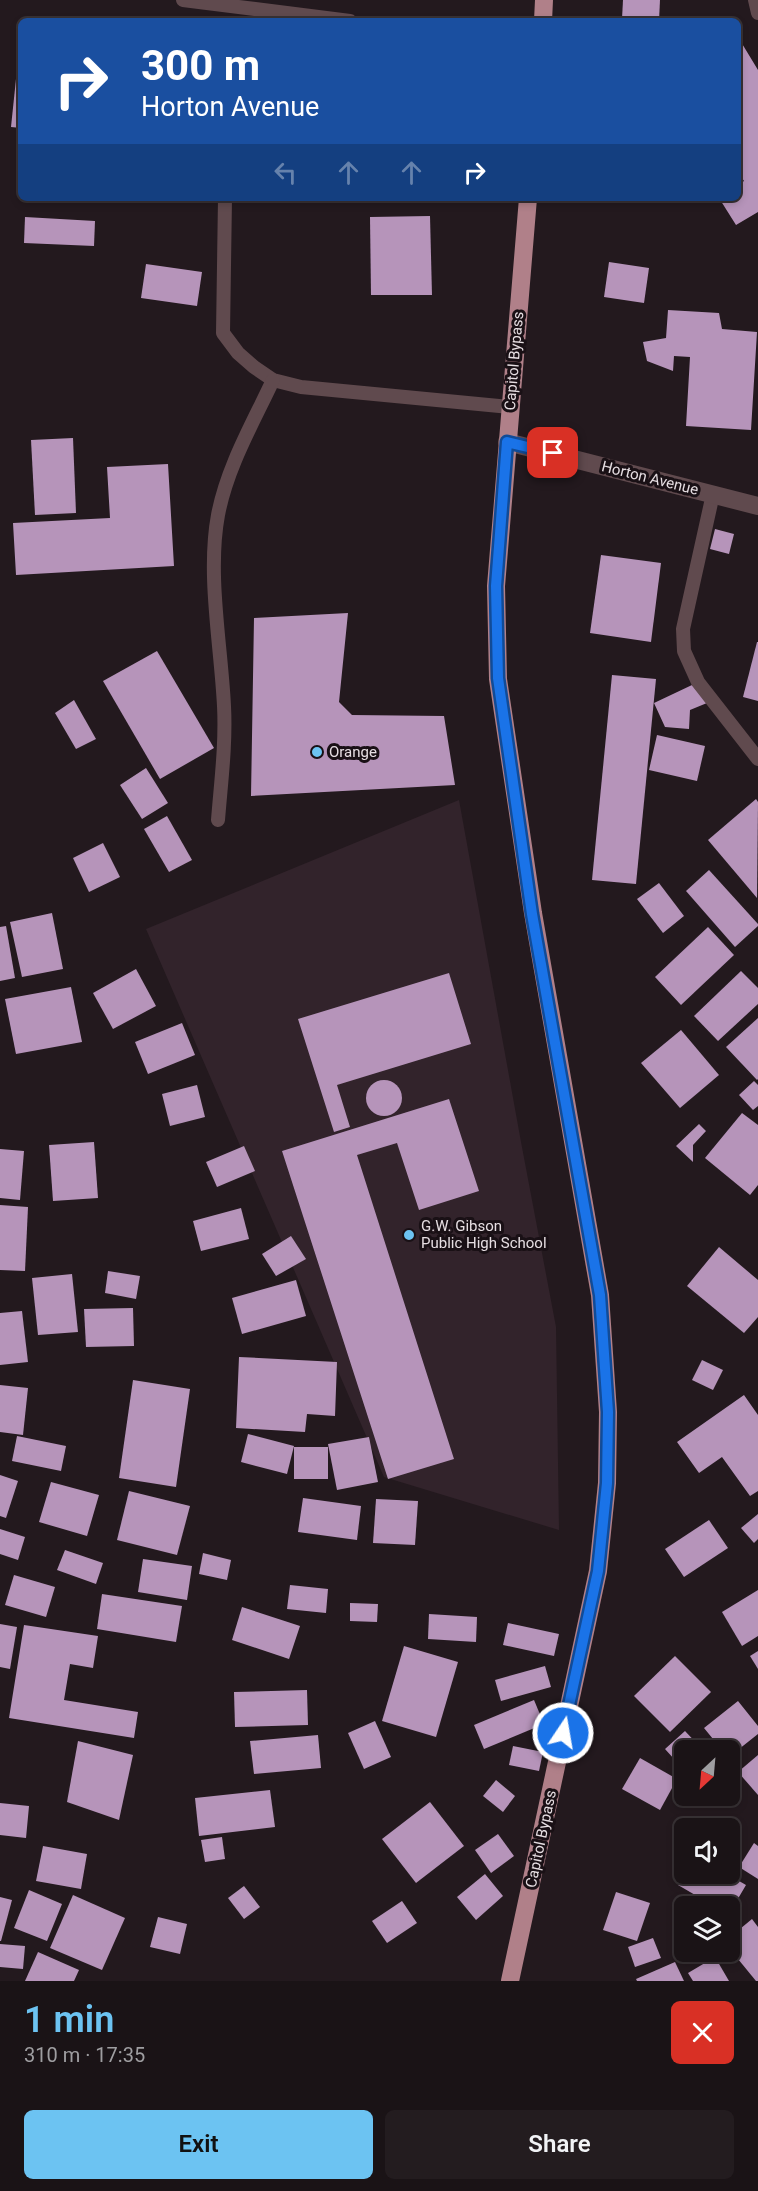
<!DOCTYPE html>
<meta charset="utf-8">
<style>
body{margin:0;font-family:Roboto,sans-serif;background:#231c1f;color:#f1f3f6;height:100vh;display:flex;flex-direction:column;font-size:22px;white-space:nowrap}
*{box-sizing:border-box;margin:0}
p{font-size:20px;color:#9f9ea1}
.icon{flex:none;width:33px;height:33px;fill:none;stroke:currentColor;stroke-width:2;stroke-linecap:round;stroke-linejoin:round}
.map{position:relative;height:1981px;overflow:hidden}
.drawer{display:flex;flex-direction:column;background:#1a1316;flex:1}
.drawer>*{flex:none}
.guide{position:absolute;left:18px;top:18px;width:723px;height:183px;border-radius:9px;box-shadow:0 3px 9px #0003,0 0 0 2px #383235;background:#1a4fa0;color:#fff;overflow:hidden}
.needle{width:39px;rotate:206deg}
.controls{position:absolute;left:674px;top:1740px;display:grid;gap:12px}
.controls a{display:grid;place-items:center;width:66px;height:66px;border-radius:9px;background:#1a1316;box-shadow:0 3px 9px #0003,0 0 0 2px #383235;font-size:30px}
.pin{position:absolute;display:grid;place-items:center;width:51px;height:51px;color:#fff;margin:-26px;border-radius:12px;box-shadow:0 3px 9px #0006}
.me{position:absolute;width:66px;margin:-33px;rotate:12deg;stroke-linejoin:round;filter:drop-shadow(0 0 4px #0008)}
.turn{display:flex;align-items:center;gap:21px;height:126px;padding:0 24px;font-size:27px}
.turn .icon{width:78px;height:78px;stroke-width:2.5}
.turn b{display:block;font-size:42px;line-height:51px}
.lanes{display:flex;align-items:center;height:57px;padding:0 24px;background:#0003;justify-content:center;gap:30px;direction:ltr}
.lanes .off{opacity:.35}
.round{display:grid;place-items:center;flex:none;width:63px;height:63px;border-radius:9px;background:#231c1f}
.summary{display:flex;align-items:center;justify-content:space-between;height:102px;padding:0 24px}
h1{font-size:36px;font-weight:600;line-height:45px;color:#6cc3f2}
.action{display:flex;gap:12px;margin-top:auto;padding:12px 24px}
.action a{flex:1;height:69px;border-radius:9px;background:#6cc3f2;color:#111;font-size:24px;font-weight:600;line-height:69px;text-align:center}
.action a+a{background:#231c1f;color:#f1f3f6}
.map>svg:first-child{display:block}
.built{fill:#32232b}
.building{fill:#b694ba}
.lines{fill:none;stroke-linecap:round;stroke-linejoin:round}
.service{stroke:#604a4e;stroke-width:14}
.tertiary{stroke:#604a4e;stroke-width:18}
.trunk{stroke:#b08089;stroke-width:18}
.route-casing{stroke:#114b97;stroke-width:15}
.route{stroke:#1a73e8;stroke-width:10}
.poi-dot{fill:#6cc3f2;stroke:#191015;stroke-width:2}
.labels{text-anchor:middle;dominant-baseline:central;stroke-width:6;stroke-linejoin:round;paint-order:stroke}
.street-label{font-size:15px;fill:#e6dee2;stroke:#191015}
.poi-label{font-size:15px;fill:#e6dee2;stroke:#191015;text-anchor:start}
</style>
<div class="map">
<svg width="758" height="1981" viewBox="0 0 758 1981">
<rect width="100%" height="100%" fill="#23191e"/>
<polygon class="built" points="459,800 521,1142 556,1327 559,1530 384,1477 146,929"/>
<g class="building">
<polygon points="623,0 660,0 659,21 622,19"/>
<polygon points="738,37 758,70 758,212 736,225 719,198 738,198 738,185 744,181 738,172"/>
<polygon points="19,50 21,50 21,128 11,127"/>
<polygon points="430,216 432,295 371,295 370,217"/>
<polygon points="25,217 95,221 94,246 24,243"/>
<polygon points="609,262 649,268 644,303 604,297"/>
<polygon points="146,264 202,272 197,306 141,298"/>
<polygon points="668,310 719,313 722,329 757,332 751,430 686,426 690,357 674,356 673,371 647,361 643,342 666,338"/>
<polygon points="73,438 76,513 35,515 31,440"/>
<polygon points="168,464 174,566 16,575 13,523 110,518 107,467"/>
<polygon points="715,529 734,534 729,554 710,549"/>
<polygon points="601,555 661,563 651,642 590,633"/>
<polygon points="348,613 339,702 352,715 444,716 455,785 251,796 254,618"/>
<polygon points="757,642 758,642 758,701 743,697"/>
<polygon points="157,651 214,748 160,779 103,681"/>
<polygon points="612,675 656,679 636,884 592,880"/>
<polygon points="692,685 707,703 690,710 689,729 665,727 654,703"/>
<polygon points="74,700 96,739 76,749 55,713"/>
<polygon points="657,735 705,746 697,781 649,770"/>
<polygon points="146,768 168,803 142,819 120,785"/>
<polygon points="756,799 758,802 757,898 708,840"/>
<polygon points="167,816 192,860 169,872 144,829"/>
<polygon points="103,843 120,877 89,892 73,858"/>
<polygon points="709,870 758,924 758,926 735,947 686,891"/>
<polygon points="659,883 684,916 663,933 637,899"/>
<polygon points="52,913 63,969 22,977 10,922"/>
<polygon points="6,926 15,978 0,981 0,927"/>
<polygon points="708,927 734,955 681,1005 655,977"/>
<polygon points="136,969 156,1006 113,1029 93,993"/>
<polygon points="741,971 758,988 758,1004 718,1041 694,1016"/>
<polygon points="449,973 471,1044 337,1085 350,1127 334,1132 298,1019"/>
<polygon points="71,987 82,1042 16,1054 5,999"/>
<polygon points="758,1018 758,1079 757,1080 726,1047"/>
<polygon points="182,1023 195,1055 148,1074 135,1042"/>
<polygon points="681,1030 719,1075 680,1108 641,1063"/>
<circle cx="384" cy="1098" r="18"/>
<polygon points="754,1081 758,1085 758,1106 753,1110 739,1095"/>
<polygon points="197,1085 205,1117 170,1126 162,1094"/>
<polygon points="449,1099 479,1191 419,1210 397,1143 357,1155 454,1459 388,1479 282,1151"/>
<polygon points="742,1113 758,1125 758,1185 750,1195 705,1158"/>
<polygon points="699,1124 706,1131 693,1145 693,1162 676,1146"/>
<polygon points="94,1142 98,1198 53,1201 49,1145"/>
<polygon points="244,1146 255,1171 217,1187 206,1162"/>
<polygon points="0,1149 24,1151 20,1200 0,1198"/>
<polygon points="0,1205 28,1207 25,1271 0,1270"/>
<polygon points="241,1208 249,1239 201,1251 193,1221"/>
<polygon points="291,1236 306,1259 276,1276 262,1254"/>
<polygon points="719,1247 758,1280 758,1317 744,1333 687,1286"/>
<polygon points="108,1271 140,1276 136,1299 105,1293"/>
<polygon points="72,1274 78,1332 38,1335 32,1278"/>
<polygon points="296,1280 306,1316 242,1334 232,1298"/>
<polygon points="133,1308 134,1346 86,1347 84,1309"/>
<polygon points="22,1311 28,1362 0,1365 0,1313"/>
<polygon points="239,1357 337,1362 335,1416 307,1414 305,1432 236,1428"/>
<polygon points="702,1360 723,1370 713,1390 692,1380"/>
<polygon points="133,1380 190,1389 176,1487 119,1478"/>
<polygon points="0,1385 28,1388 23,1435 0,1432"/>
<polygon points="744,1395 758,1415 758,1491 750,1496 722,1457 699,1473 677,1442"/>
<polygon points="248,1434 294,1446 287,1474 241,1462"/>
<polygon points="17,1436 66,1446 61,1471 12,1461"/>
<polygon points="369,1437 378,1482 337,1490 328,1444"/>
<rect x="294" y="1447" width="34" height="32"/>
<polygon points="0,1475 18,1481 6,1518 0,1516"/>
<polygon points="51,1482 99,1495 87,1536 39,1522"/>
<polygon points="129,1491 190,1506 177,1555 117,1540"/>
<polygon points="303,1498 361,1506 357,1540 298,1532"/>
<polygon points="376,1499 418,1501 415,1545 373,1543"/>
<polygon points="758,1514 758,1539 754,1543 741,1528"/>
<polygon points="709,1520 728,1548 684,1577 665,1549"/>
<polygon points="0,1529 25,1537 18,1560 0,1554"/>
<polygon points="65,1550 103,1563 96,1584 57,1570"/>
<polygon points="203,1553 231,1560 227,1580 199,1574"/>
<polygon points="143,1559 192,1566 187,1600 138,1592"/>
<polygon points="14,1575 55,1587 46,1617 5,1605"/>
<polygon points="290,1585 328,1589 326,1613 287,1609"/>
<polygon points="758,1590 758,1636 742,1646 722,1612"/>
<polygon points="102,1594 182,1606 176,1642 97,1629"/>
<polygon points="350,1603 378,1604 377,1622 350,1621"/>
<polygon points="242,1607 300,1626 289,1659 232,1640"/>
<polygon points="429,1614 477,1617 476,1642 428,1639"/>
<polygon points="508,1623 559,1634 554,1656 503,1645"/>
<polygon points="0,1624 17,1627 10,1669 0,1667"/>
<polygon points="24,1625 98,1636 93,1668 70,1664 64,1700 138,1712 134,1738 9,1718"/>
<polygon points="404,1646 458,1662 436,1737 382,1721"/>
<polygon points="758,1651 758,1669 750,1656"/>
<polygon points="675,1656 711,1692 670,1732 634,1696"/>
<polygon points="545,1666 551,1687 501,1701 495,1680"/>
<polygon points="307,1690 308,1725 235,1727 234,1692"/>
<polygon points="534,1700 544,1724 484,1749 474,1725"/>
<polygon points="738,1701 758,1726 758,1734 729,1757 729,1750 722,1750 704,1728"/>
<polygon points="375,1721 391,1757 364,1769 348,1733"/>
<polygon points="685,1731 703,1750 684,1750 684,1770 665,1749"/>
<polygon points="318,1735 321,1768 254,1774 250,1741"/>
<polygon points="78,1741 133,1755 119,1820 67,1802"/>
<polygon points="513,1746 543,1752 539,1771 509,1765"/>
<polygon points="758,1755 758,1795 738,1772"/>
<polygon points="640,1758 677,1779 660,1810 622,1789"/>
<polygon points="496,1780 515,1796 503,1812 483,1796"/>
<polygon points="270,1790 275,1827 199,1836 195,1798"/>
<polygon points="430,1802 464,1846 416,1883 382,1839"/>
<polygon points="0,1803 29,1806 26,1838 0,1835"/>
<polygon points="498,1834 514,1856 491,1873 475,1850"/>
<polygon points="222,1837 225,1859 205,1862 201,1840"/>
<polygon points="754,1843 758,1846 758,1879 739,1867"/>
<polygon points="43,1846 87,1854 81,1889 36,1881"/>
<polygon points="485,1874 503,1896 476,1920 457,1897"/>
<polygon points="685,1874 727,1874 746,1885 729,1914 729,1906 714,1906 678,1885"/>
<polygon points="244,1886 260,1907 244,1919 228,1898"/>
<polygon points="29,1890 62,1904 47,1941 14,1928"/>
<polygon points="616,1892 650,1903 637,1941 603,1930"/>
<polygon points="73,1895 125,1918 102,1970 50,1948"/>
<polygon points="0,1897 12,1900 1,1941 0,1941"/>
<polygon points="402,1901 417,1923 387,1943 372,1921"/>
<polygon points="158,1917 187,1924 180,1954 150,1947"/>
<polygon points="752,1919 758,1927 758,1981 756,1981 729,1948 729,1938"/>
<polygon points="653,1938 661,1958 635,1967 628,1947"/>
<polygon points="0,1944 25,1946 23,1969 0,1967"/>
<polygon points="38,1952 79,1970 74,1981 25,1981"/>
<polygon points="715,1957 729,1981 693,1981 688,1973"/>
<polygon points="675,1962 684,1981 637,1981 636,1979"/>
</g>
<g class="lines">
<g class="service">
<polyline points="183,0 350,21"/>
<polyline points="755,0 758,13"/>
<polyline points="225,198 223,333 238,353 254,367 273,380 301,387 510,407"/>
<polyline points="713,494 683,629 684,651 698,682 758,759"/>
<path d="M218 820C221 782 226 744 224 706 221 645 207 574 218 515 227 467 253 423 273 380"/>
</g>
<polyline class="tertiary" points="507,442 758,506"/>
<g class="trunk">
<polyline points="543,21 544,0"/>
<polyline points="510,1981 598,1571 607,1483 608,1412 600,1295 533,913 498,679 496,586 528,198"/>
</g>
</g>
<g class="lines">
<g class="route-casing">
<polyline id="route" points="553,453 507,442 496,586 498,678 532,914 600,1295 608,1412 607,1483 598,1571 563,1733"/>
</g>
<use href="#route" class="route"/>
</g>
<g class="poi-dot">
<circle cx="317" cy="752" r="6"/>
<circle cx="409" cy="1235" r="6"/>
</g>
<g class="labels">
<g class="street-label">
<text transform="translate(514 361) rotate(-85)">Capitol Bypass</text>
<text transform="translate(650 478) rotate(14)">Horton Avenue</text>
<text transform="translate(541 1839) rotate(-78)">Capitol Bypass</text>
</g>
<g class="poi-label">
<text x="329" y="752">Orange</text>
<text x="421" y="1226">G.W. Gibson<tspan x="421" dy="17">Public High School</tspan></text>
</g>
</g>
</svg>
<div class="controls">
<a><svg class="needle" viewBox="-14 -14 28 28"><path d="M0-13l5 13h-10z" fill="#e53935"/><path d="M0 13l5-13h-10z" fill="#9f9ea1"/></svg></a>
<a><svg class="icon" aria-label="sound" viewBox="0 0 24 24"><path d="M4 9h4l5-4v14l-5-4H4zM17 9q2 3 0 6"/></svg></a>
<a><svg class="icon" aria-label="layers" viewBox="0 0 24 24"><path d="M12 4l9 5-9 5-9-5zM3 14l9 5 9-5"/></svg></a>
</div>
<div class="pin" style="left:553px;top:453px;background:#d93025"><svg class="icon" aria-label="arrive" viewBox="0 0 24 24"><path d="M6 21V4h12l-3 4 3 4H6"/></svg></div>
<svg class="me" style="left:563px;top:1733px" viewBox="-20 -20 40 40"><circle r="17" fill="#1a73e8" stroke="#fff" stroke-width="3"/><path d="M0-11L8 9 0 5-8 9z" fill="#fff"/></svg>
<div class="guide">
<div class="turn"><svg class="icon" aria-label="right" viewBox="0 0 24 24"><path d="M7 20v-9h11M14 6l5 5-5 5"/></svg><div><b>300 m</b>Horton Avenue</div></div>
<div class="lanes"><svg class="icon off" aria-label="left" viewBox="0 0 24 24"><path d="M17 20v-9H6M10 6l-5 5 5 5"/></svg><svg class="icon off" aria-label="ahead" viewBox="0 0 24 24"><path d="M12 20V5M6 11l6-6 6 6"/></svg><svg class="icon off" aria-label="ahead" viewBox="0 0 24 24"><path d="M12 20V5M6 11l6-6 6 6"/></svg><svg class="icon" aria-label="right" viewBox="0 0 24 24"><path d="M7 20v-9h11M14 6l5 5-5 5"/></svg></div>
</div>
</div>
<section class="drawer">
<div class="summary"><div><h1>1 min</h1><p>310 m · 17:35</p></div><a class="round" style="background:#d93025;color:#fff"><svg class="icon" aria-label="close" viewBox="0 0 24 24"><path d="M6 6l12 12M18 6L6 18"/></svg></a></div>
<div class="action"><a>Exit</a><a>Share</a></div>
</section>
